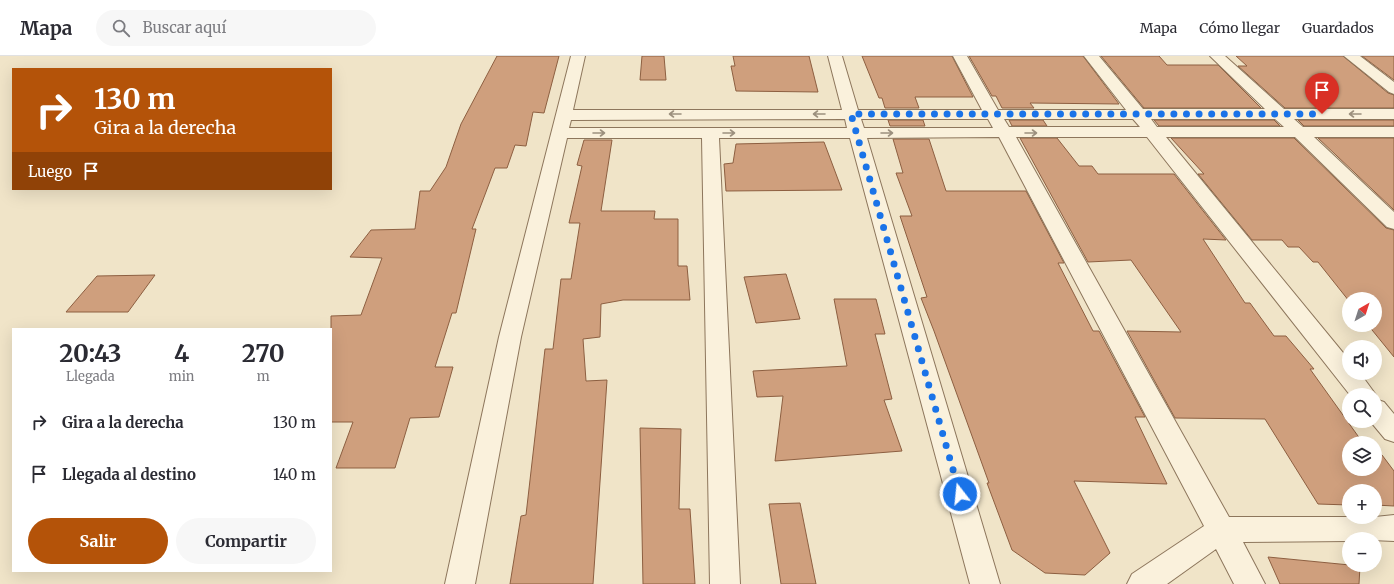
<!DOCTYPE html>
<html lang="es">
<meta charset="utf-8">
<style>
body{margin:0;font-family:Merriweather,serif;background:#f7f7f7;color:#2b2b33;height:100vh;display:flex;flex-direction:column;font-size:15px;white-space:nowrap}
*{box-sizing:border-box;margin:0}
p{font-size:13px;color:#7c7c81}
.icon{flex:none;width:22px;height:22px;fill:none;stroke:currentColor;stroke-width:2;stroke-linecap:round;stroke-linejoin:round}
.map{position:relative;flex:1;overflow:hidden}
.panel{position:absolute;left:12px;top:272px;width:320px;height:244px;display:flex;flex-direction:column;background:#fff;border-radius:0px;box-shadow:0 4px 16px #0002}
.panel>*{flex:none}
.banner{position:absolute;left:12px;top:12px;width:320px;height:122px;border-radius:0px;box-shadow:0 4px 16px #0002;background:#b45309;color:#fff;overflow:hidden}
.needle{width:26px;rotate:39deg}
.buttons{position:absolute;left:1342px;top:236px;display:grid;gap:8px}
.buttons a{display:grid;place-items:center;width:40px;height:40px;border-radius:50%;background:#fff;box-shadow:0 4px 16px #0002;font-size:20px}
.pin{position:absolute;display:grid;place-items:center;width:34px;height:34px;color:#fff;margin:-41px -17px;border-radius:50% 50% 50% 0;rotate:-45deg;box-shadow:0 0 4px #0007}
.pin .icon{rotate:45deg}
.me{position:absolute;width:44px;margin:-22px;rotate:344deg;stroke-linejoin:round;filter:drop-shadow(0 0 3px #0008)}
.turn{display:flex;align-items:center;gap:14px;height:84px;padding:0 16px;font-size:18px}
.turn .icon{width:52px;height:52px;stroke-width:2.5}
.turn b{display:block;font-size:28px;line-height:34px}
.then{display:flex;align-items:center;height:38px;padding:0 16px;background:#0003;gap:8px;font-size:15px}
.eta{display:flex;justify-content:space-evenly;align-items:center;height:68px;text-align:center}
.eta b{font-size:24px;font-weight:700;line-height:28px}
.primary-button{display:flex;gap:8px;margin-top:auto;padding:8px 16px}
.primary-button a{flex:1;height:46px;border-radius:24px;background:#b45309;color:#fff;font-size:16px;font-weight:700;line-height:46px;text-align:center}
.primary-button a+a{background:#f7f7f7;color:#2b2b33}
ul{padding:0;list-style:none}
li{display:flex;align-items:center;gap:12px;height:52px;padding:0 16px}
li div{flex:1}
li b{display:block;font-size:15px}
li em{font-style:normal}
header{display:flex;align-items:center;gap:24px;box-sizing:border-box;height:56px;padding:0 20px;background:#fff;border-bottom:1px solid #e1e1e2}
header strong{font-size:19px}
nav{display:flex;gap:22px;margin-inline-start:auto;font-size:14px}
.search{width:280px;height:36px;background:#f7f7f7;display:flex;align-items:center;gap:10px;box-sizing:border-box;padding:0 14px;border-radius:22px;color:#7c7c81;font-size:15px}
.map>svg:first-child{display:block}
.building{fill:#cf9f7d;stroke:#8d5f41}
.lines{fill:none;stroke-linecap:round;stroke-linejoin:round}
.minor-casing{stroke:#8d765c;stroke-width:2}
.minor{fill:#faf1dc;fill-rule:evenodd}
.oneway{stroke:#9c907e}
.route{stroke:#1a73e8;stroke-width:7;stroke-dasharray:0 12.6}
</style>
<header>
<strong>Mapa</strong>
<div class="search"><svg class="icon" aria-label="search" viewBox="0 0 24 24"><circle cx="10" cy="10" r="6"/><path d="M15 15l6 6"/></svg>Buscar aquí</div>
<nav><a>Mapa</a><a>Cómo llegar</a><a>Guardados</a></nav>
</header>
<div class="map">
<svg width="1394" height="528" viewBox="0 0 1394 528">
<rect width="100%" height="100%" fill="#f0e4c8"/>
<g class="building">
<polygon points="497,0 559,0 544,57 533,56 526,90 515,89 507,112 495,112 472,173 476,173 456,257 452,257 435,311 453,311 439,361 410,362 395,412 336,412 353,366 331,366 331,260 361,259 382,202 350,201 371,174 415,173 420,135 430,135 446,111 461,68"/>
<polygon points="642,0 664,0 666,24 640,24"/>
<polygon points="733,0 809,0 818,36 736,35 731,10 735,10"/>
<polygon points="862,0 952,0 973,41 915,41 919,52 885,52 882,42 879,42"/>
<polygon points="969,0 1083,0 1119,48 1030,47 1034,52 1002,52 996,40 992,40"/>
<polygon points="1101,0 1159,0 1167,9 1218,9 1261,52 1144,52"/>
<polygon points="1236,0 1343,0 1388,37 1394,39 1394,52 1285,52 1238,10 1247,10"/>
<polygon points="1362,0 1394,0 1394,24"/>
<polygon points="888,64 923,64 925,70 890,70"/>
<polygon points="1009,64 1043,64 1047,70 1012,70"/>
<polygon points="1154,64 1274,64 1280,70 1159,70"/>
<polygon points="1298,64 1394,64 1394,70 1304,70"/>
<polygon points="1020,82 1057,82 1079,110 1092,110 1098,118 1174,118 1226,184 1203,183 1245,247 1250,247 1274,280 1286,280 1314,313 1310,313 1363,387 1349,387 1349,413 1375,413 1375,397 1382,399 1394,415 1394,450 1375,449 1375,435 1349,435 1349,449 1318,448 1265,363 1175,362 1127,275 1181,276 1131,204 1088,206"/>
<polygon points="1171,82 1294,82 1386,172 1394,174 1394,301 1368,269 1375,269 1375,243 1349,243 1349,245 1318,206 1313,206 1299,191 1288,191 1282,184 1252,184 1198,118 1204,118"/>
<polygon points="1318,82 1394,82 1394,154"/>
<polygon points="893,83 929,83 946,135 1026,135 1064,207 1058,207 1093,275 1099,275 1145,361 1135,361 1167,428 1074,425 1110,497 1085,519 1045,517 1012,494 987,427 989,427 934,275 921,242 927,241 900,160 912,160 896,117 903,117"/>
<polygon points="584,84 612,84 601,155 655,155 654,163 678,163 678,210 687,210 690,244 623,244 601,248 600,281 583,283 586,325 607,324 593,528 510,528 521,460 526,459 545,293 553,293 561,223 571,223 580,167 569,167 582,110 577,109"/>
<polygon points="824,86 842,134 726,135 724,108 733,107 736,88"/>
<polygon points="786,218 800,263 756,267 744,221"/>
<polygon points="155,219 128,256 66,256 97,220"/>
<polygon points="834,243 876,243 885,278 875,278 892,343 884,344 902,395 775,405 783,340 757,341 753,315 847,310"/>
<polygon points="640,372 681,373 679,453 690,453 695,528 643,528"/>
<polygon points="800,447 816,528 781,528 769,448"/>
<polygon points="1268,501 1360,510 1359,528 1280,528"/>
</g>
<g class="lines">
<g class="minor-casing">
<g id="minor">
<path d="M571 0H585L573 54H842L828 0H842L858 54H982L953 0H967L998 54H1126L1084 0H1099L1143 53H1265L1210 0H1225L1284 53H1394V63H1294L1303 71H1394V81H1314L1394 156V173L1387 171 1295 81H1166L1349 304V317H1360L1376 339 1375 341V339H1350L1147 81H1016L1229 461H1375L1394 459V485L1349 483V485L1243 486 1265 528H1234L1216 493 1167 528H1127L1132 518 1204 470 999 81 867 82 1000 528H970L850 82H719L740 528H710L702 82H567L521 281 475 528H445L499 281ZM845 63 847 72H569L571 64ZM861 63H988L993 72H864ZM1004 63H1133L1140 71H1009ZM1151 63H1275L1284 71H1157Z"/>
<polygon points="1344,0 1360,0 1394,26 1394,38 1389,36"/>
<polygon points="1375,343 1384,346 1394,358 1394,386 1385,383 1370,365 1375,365"/>
</g>
</g>
<use href="#minor" class="minor"/>
</g>
<defs><path id="oneway-shaft" d="M-6 0H5M1.5-3L5.5 0L1.5 3" fill="none" stroke-width="1.6" stroke-linecap="round" stroke-linejoin="round"/></defs>
<g class="oneway">
<use href="#oneway-shaft" transform="translate(675 58) rotate(180)"/>
<use href="#oneway-shaft" transform="translate(819 58) rotate(180)"/>
<use href="#oneway-shaft" transform="translate(1355 58) rotate(180)"/>
<use href="#oneway-shaft" transform="translate(599 77)"/>
<use href="#oneway-shaft" transform="translate(729 77)"/>
<use href="#oneway-shaft" transform="translate(887 77)"/>
<use href="#oneway-shaft" transform="translate(1031 77)"/>
</g>
<g class="lines">
<polyline class="route" points="960,438 851,58 1322,58"/>
</g>
</svg>
<div class="buttons">
<a><svg class="needle" viewBox="-14 -14 28 28"><path d="M0-13l5 13h-10z" fill="#e53935"/><path d="M0 13l5-13h-10z" fill="#7c7c81"/></svg></a>
<a><svg class="icon" aria-label="sound" viewBox="0 0 24 24"><path d="M4 9h4l5-4v14l-5-4H4zM17 9q2 3 0 6"/></svg></a>
<a><svg class="icon" aria-label="search" viewBox="0 0 24 24"><circle cx="10" cy="10" r="6"/><path d="M15 15l6 6"/></svg></a>
<a><svg class="icon" aria-label="layers" viewBox="0 0 24 24"><path d="M12 4l9 5-9 5-9-5zM3 14l9 5 9-5"/></svg></a>
<a>+</a>
<a>−</a>
</div>
<div class="pin" style="left:1322px;top:58px;background:#d93025"><svg class="icon" aria-label="arrive" viewBox="0 0 24 24"><path d="M6 21V4h12l-3 4 3 4H6"/></svg></div>
<svg class="me" style="left:960px;top:438px" viewBox="-20 -20 40 40"><circle r="17" fill="#1a73e8" stroke="#fff" stroke-width="3"/><path d="M0-11L8 9 0 5-8 9z" fill="#fff"/></svg>
<div class="banner">
<div class="turn"><svg class="icon" aria-label="right" viewBox="0 0 24 24"><path d="M7 20v-9h11M14 6l5 5-5 5"/></svg><div><b>130 m</b>Gira a la derecha</div></div>
<div class="then">Luego<svg class="icon" aria-label="arrive" viewBox="0 0 24 24"><path d="M6 21V4h12l-3 4 3 4H6"/></svg></div>
</div>
<section class="panel">
<div class="eta">
<div><b>20:43</b><p>Llegada</p></div>
<div><b>4</b><p>min</p></div>
<div><b>270</b><p>m</p></div>
</div>
<ul>
<li><svg class="icon" aria-label="right" viewBox="0 0 24 24"><path d="M7 20v-9h11M14 6l5 5-5 5"/></svg><div><b>Gira a la derecha</b></div><em>130 m</em></li>
<li><svg class="icon" aria-label="arrive" viewBox="0 0 24 24"><path d="M6 21V4h12l-3 4 3 4H6"/></svg><div><b>Llegada al destino</b></div><em>140 m</em></li>
</ul>
<div class="primary-button"><a>Salir</a><a>Compartir</a></div>
</section>
</div>
